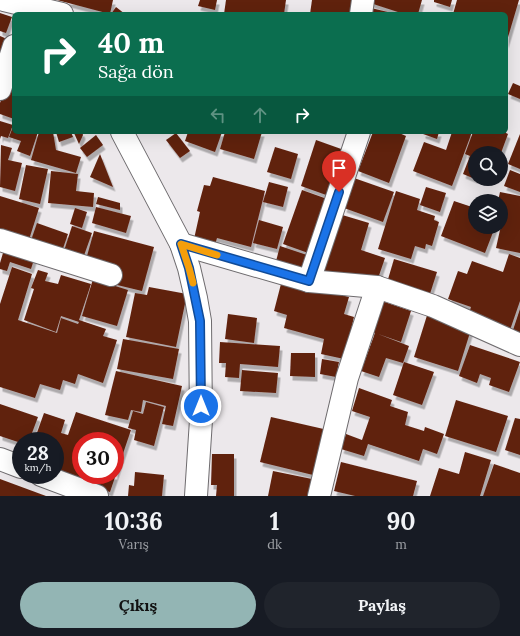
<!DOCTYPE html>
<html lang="tr">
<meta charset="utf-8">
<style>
body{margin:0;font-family:Lora,serif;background:#20242c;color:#f1f3f6;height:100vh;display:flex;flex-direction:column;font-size:15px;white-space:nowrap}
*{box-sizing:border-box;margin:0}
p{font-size:13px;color:#9ea1a6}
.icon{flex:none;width:22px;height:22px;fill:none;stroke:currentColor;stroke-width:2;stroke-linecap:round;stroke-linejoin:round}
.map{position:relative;height:496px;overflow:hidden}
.panel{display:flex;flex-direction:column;background:#171b24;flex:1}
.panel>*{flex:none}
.top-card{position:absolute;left:12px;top:12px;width:496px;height:122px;border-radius:6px;box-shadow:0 4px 16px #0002;background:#0b6e4f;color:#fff;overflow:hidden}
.fabs{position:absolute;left:468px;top:146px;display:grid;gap:8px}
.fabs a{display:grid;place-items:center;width:40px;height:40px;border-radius:50%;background:#171b24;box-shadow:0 4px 16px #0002;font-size:20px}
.speed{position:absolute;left:12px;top:432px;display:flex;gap:8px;font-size:20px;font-weight:700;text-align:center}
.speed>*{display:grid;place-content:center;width:52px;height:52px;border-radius:50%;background:#171b24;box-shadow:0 4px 16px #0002;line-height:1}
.speed small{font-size:10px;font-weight:400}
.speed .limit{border:6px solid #d22;background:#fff;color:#111}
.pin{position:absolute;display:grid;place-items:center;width:34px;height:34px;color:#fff;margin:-41px -17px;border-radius:50% 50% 50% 0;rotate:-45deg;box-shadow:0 0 4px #0007}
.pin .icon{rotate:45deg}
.me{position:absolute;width:44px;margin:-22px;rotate:0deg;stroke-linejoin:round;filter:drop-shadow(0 0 3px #0008)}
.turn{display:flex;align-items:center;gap:14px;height:84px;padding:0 20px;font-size:18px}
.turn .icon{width:52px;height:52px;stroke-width:2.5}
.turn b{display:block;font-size:28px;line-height:34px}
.lanes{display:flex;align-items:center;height:38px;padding:0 20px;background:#0003;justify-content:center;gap:20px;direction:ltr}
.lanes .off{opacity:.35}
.eta{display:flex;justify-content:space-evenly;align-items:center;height:68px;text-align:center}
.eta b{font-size:24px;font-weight:800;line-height:28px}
.button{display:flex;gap:8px;margin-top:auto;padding:8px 20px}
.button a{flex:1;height:46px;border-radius:24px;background:#93b5b4;color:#111;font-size:16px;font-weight:800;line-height:46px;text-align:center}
.button a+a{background:#20242c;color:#f1f3f6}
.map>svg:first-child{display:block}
.building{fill:#61220f;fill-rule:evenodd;filter:url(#shadow)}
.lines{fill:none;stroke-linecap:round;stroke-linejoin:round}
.minor-casing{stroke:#6e6b6e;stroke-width:24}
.minor{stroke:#fff;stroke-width:22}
.route-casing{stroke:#114b97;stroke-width:10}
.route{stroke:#1a73e8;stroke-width:7}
.slow{stroke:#f59e0b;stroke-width:7}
</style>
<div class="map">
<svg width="520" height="496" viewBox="0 0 520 496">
<defs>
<filter id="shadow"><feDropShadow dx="2.5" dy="4.5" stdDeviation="0" flood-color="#0004"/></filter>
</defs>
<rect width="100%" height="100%" fill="#ece8eb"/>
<g class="building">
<polygon points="57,0 113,0 110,14"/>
<polygon points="200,0 217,0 215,10 198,6"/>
<polygon points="226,0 286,0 284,14 224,14"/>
<polygon points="312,0 358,0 355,14 310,14"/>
<polygon points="368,0 422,0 418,14 404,14 367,2"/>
<polygon points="434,0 452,0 450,7 434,2"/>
<polygon points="457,0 519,0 506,44 506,14 453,14"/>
<polygon points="116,7 125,14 111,14"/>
<polygon points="367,7 392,13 392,14 366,14"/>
<polygon points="0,13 12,17 6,33 0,31"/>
<polygon points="0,36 12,41 0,71"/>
<polygon points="513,83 520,86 520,99 508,94"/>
<polygon points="6,85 14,87 14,119 0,114 0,103"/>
<polygon points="0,121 13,125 8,138 1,136 0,139"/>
<polygon points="14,124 14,132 38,132 30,156 17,151 21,141 9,137"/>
<polygon points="39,132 53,132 56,150 81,157 76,173 31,160"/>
<polygon points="56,132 71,132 73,137 59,142"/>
<polygon points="74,132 82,132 83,135 79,144 74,133"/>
<polygon points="188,132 222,132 215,152 185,141"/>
<polygon points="225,132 262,132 254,159 220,149"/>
<polygon points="373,132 397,132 406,136 389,183 358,171"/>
<polygon points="423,132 439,132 437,139 423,134"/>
<polygon points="452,132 472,132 452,186 413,171 424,142 446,150"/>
<polygon points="473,132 504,132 508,134 501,153 475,153 475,179 463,174 470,156 465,154"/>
<polygon points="176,133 190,151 180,158 166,140"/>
<polygon points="520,134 520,169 508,164"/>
<polygon points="96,135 103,145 87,157 80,148"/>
<polygon points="316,140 344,150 329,196 301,186"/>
<polygon points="1,145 12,148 8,160 22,163 15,191 0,187"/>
<polygon points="275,147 298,154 291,179 267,172"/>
<polygon points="100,154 113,187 90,177"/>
<polygon points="26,165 48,169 40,204 19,199"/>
<polygon points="510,170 520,174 520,192 504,186"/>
<polygon points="51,171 78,174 76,191 94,193 93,207 48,203"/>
<polygon points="213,177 265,191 251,247 217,238 215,245 194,239 200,212 197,211 204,185 210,186"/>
<polygon points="354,178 394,192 383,222 344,208"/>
<polygon points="269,182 288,187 283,207 263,202"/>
<polygon points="426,187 446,193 440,212 420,205"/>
<polygon points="302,190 330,200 311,254 283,244"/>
<polygon points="396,191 420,199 417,210 435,216 434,220 439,222 432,246 426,244 425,249 415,246 411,259 378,249"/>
<polygon points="500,192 520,196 520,253 496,248 504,212 501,211 501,201 498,201"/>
<polygon points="0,196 39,208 28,243 0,234"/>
<polygon points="98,197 120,203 120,210 96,204"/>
<polygon points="454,201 475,208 475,227 495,227 485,253 441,236"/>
<polygon points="96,207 131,216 126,233 92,223"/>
<polygon points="75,208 87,212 82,228 70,224"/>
<polygon points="339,214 369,223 361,250 385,258 372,296 318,279"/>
<polygon points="259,220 283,227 277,249 253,243"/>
<polygon points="37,223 68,234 60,257 29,246"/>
<polygon points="72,226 92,233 81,264 62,257"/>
<polygon points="94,231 154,247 142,291 113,284 85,263"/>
<polygon points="6,243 36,253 31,269 10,262 7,271 0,269 0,263"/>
<polygon points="280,246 310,256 304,274 275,265"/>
<polygon points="509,254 520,258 520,301 510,330 468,316 471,307 448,299 458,271 467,274 472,261 503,272"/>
<polygon points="394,259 437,272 428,300 386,286"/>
<polygon points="12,267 32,274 18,320 57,333 61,318 78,324 79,322 61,316 56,332 24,320 34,289 31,288 38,270 48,273 45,281 58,284 61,275 91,284 79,320 106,329 103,336 117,340 103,383 78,374 75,384 63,380 60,390 40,384 35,398 0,387 0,304"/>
<polygon points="93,279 128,290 117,326 82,316"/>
<polygon points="282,280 349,297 344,314 354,317 344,359 321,354 324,339 284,328 287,315 274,311"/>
<polygon points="149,287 187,294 176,347 126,337 135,293 147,295"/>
<polygon points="376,299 411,311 401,342 378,334 409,346 403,363 386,358 379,377 361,371 375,333 366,330"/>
<polygon points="429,309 473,323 458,371 414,357"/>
<polygon points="520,309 520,345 509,342"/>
<polygon points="228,314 257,318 254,343 225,339"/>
<polygon points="123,339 179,349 173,379 117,369"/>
<polygon points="220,342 280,346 278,367 240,364 239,378 225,377 226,363 219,363"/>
<polygon points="470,345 520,362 509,392 489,385 491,378 480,374 477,383 459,376"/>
<polygon points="291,353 315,353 315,377 290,376"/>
<polygon points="322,359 339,362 336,377 320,374"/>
<polygon points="404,362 434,372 422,405 393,395"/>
<polygon points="242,370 278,373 276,393 240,391"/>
<polygon points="116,371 182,386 173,426 162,424 166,406 143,400 141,412 131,410 128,420 105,415"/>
<polygon points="359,388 392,400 390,406 408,412 405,425 424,431 425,427 444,434 437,454 423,449 419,461 368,444 364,456 341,449 346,434 362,440 370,417 352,411"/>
<polygon points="456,400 508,416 496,452 445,436"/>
<polygon points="146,402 164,407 154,446 134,440 136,430 128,428 133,411 143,414"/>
<polygon points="0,404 38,417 29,441 21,441 21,443 0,436"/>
<path d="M76 412 131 430 110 492 55 473V441H34L44 413 65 420 61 433 68 435ZM81 441H115V475H81Z"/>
<polygon points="271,417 328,430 317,476 260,462"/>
<polygon points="515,418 520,419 520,455 505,450"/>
<polygon points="465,452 491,460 480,496 430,496 439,468 459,474"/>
<polygon points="212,454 234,454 234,496 216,496 217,485 211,485"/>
<polygon points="341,462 417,481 413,496 355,496 334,491"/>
<polygon points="494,464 520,473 520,496 483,496"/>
<polygon points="273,471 317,480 314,496 268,496"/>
<polygon points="135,472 164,475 162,496 128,496 129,485 134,486"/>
<polygon points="0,479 46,496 0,496"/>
</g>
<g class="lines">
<g class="minor-casing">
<g id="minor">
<polyline points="4,0 62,14"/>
<polyline points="361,14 363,0"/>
<polyline points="0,89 14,46"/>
<polyline points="122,132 181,244 189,268 196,298 200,321 201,420 196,496"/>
<polyline points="0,240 111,275"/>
<polyline points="181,244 309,281 377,287 433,306 520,345"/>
<polyline points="309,281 359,132"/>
<polyline points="0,459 21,467"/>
<polyline points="41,475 97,496"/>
<polyline points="319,496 347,378 377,287"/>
</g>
</g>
<use href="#minor" class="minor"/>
</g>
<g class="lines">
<g class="route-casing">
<polyline id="route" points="201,406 200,321 189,268 181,244 309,281 339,192"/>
</g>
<use href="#route" class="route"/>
<polyline class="slow" points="193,283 189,268 181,244 217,255"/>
</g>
</svg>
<div class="fabs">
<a><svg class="icon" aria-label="search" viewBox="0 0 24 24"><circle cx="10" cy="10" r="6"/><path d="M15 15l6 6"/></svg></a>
<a><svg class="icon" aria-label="layers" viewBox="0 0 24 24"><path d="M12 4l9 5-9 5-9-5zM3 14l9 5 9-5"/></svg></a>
</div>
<div class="speed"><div>28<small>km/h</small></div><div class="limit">30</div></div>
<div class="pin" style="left:339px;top:192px;background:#d93025"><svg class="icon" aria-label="arrive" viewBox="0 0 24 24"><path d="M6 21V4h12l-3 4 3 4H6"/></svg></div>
<svg class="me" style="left:201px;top:406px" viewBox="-20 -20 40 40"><circle r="17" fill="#1a73e8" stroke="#fff" stroke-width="3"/><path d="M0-11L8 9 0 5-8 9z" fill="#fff"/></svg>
<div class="top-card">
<div class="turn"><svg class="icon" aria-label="right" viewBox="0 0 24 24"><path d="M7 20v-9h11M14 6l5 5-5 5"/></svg><div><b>40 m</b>Sağa dön</div></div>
<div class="lanes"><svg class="icon off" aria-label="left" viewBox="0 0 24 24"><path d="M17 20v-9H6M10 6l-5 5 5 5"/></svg><svg class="icon off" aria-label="ahead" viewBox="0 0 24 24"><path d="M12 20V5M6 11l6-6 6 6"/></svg><svg class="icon" aria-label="right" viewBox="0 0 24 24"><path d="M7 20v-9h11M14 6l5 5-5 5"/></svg></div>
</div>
</div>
<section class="panel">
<div class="eta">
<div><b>10:36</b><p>Varış</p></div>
<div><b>1</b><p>dk</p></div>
<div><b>90</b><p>m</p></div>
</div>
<div class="button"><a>Çıkış</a><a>Paylaş</a></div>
</section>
